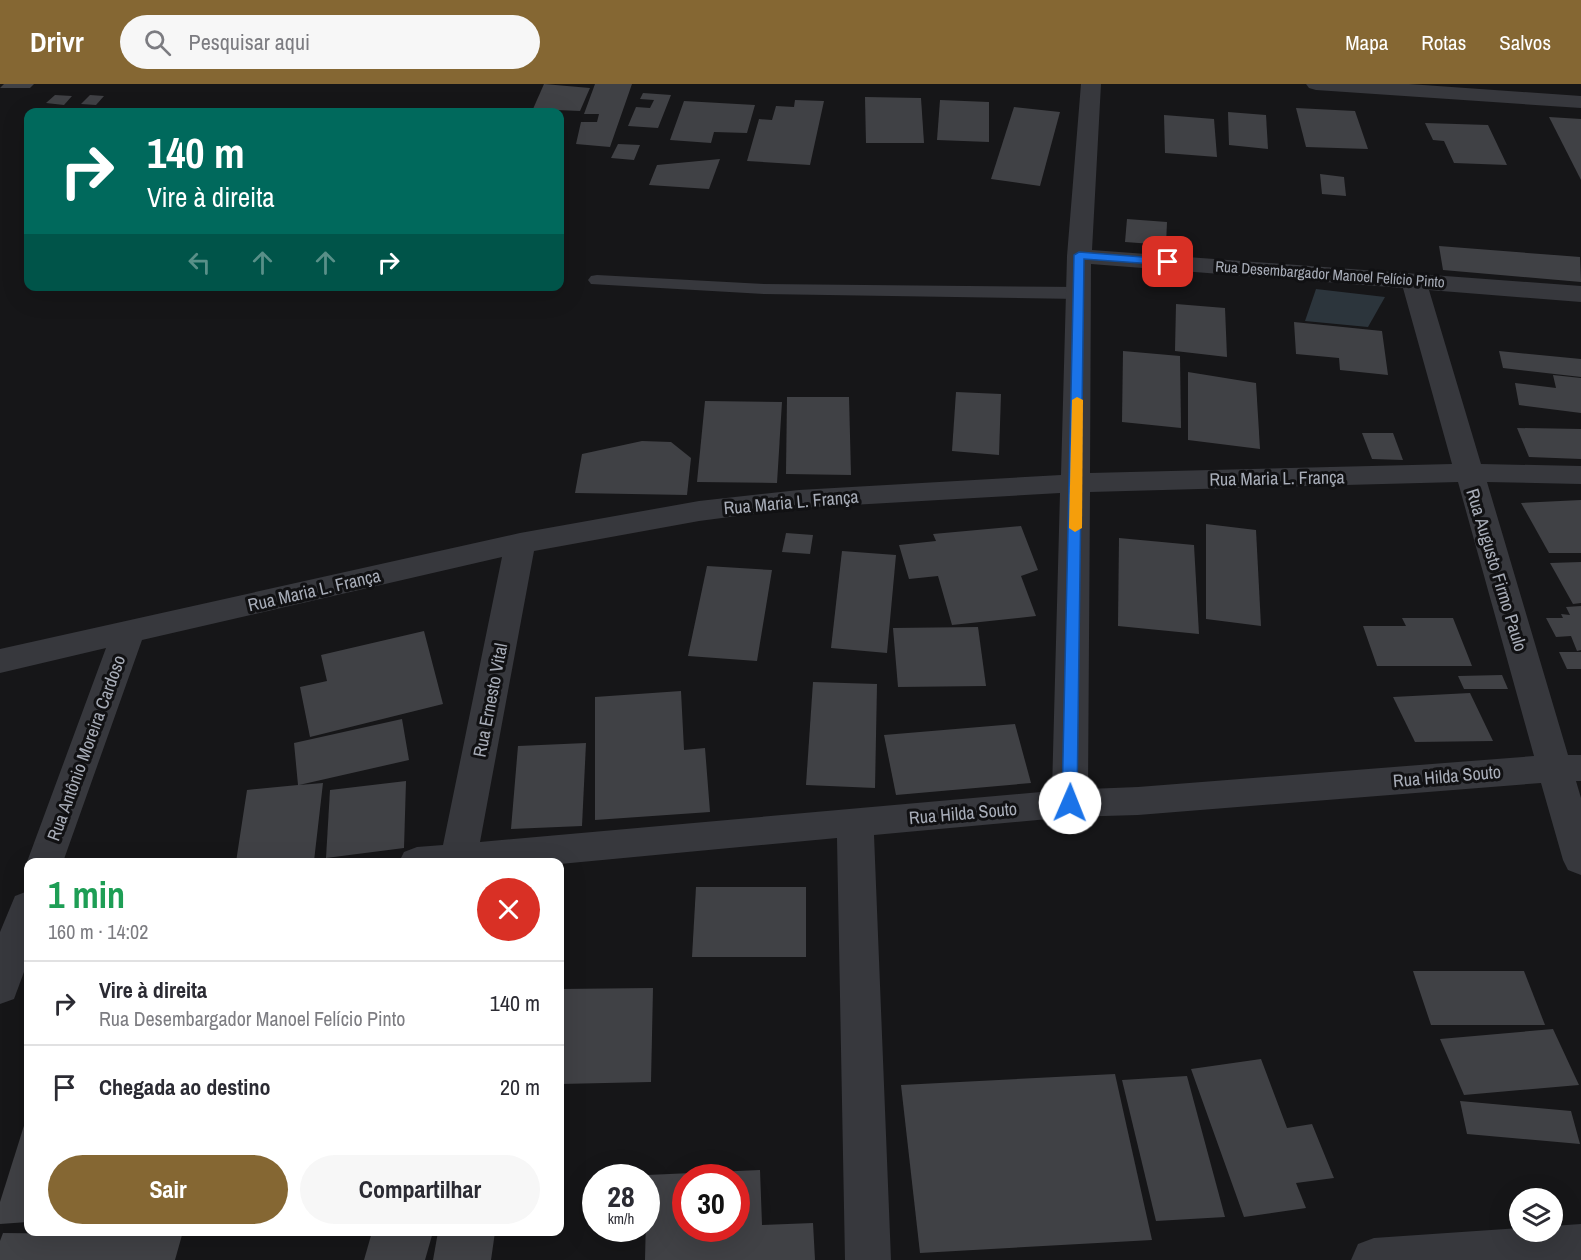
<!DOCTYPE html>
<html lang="pt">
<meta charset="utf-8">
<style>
body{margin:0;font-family:"Archivo Narrow",sans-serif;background:#f7f7f7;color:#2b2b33;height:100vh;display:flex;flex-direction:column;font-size:22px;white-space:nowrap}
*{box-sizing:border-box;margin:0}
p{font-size:20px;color:#7c7c81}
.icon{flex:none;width:33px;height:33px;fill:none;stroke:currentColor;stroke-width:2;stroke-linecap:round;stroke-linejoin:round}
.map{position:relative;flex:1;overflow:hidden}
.drawer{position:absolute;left:24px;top:774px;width:540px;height:378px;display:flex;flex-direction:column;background:#fff;border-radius:12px;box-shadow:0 6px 24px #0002}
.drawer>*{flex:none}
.banner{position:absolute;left:24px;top:24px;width:540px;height:183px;border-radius:12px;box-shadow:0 6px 24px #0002;background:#00695c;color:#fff;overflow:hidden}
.controls{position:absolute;left:1509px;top:1104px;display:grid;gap:12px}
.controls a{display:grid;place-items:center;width:54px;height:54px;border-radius:50%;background:#fff;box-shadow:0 6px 24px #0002;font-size:30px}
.speed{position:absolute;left:582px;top:1080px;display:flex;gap:12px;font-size:30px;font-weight:700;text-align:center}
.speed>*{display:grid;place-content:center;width:78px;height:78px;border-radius:50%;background:#fff;box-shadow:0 6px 24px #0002;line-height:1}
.speed small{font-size:15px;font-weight:400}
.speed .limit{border:9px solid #d22;background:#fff;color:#111}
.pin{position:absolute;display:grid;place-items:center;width:51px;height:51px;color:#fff;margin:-26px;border-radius:12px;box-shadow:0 3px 9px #0006}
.me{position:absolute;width:66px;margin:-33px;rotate:1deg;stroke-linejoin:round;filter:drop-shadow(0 0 4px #0008)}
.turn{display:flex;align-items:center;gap:21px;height:126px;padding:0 24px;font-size:27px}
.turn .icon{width:78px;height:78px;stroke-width:2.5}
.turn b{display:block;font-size:42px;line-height:51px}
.lanes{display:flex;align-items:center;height:57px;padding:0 24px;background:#0003;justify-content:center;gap:30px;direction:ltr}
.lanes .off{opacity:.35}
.round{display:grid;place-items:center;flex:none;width:63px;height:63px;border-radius:32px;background:#f7f7f7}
.overview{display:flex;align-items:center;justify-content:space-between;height:102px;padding:0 24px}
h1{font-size:36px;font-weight:700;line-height:45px;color:#1e9e55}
.button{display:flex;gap:12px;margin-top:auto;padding:12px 24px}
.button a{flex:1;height:69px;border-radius:36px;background:#856733;color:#fff;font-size:24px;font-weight:700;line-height:69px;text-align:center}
.button a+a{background:#f7f7f7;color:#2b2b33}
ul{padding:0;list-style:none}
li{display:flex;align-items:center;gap:18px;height:84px;padding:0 24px;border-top:2px solid #e1e1e2}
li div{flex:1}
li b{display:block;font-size:22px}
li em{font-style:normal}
header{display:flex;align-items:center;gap:36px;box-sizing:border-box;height:84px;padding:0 30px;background:#856733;color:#fff}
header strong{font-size:28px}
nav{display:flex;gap:33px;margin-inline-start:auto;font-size:21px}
.search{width:420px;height:54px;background:#f7f7f7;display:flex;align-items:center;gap:15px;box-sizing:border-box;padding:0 21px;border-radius:33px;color:#7c7c81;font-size:22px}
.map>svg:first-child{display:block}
.water{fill:#2c353c}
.building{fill:#404145;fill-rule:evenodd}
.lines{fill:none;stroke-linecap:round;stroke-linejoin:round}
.service{fill:#37383d;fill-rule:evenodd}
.minor{fill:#37383d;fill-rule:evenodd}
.route{fill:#1a73e8;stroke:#114b97;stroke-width:1.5}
.slow{fill:#f59e0b}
.labels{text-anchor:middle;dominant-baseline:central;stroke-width:6;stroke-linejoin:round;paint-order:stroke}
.far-street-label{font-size:15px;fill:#a8adb8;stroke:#111113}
.street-label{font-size:18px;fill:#a8adb8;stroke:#111113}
</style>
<header>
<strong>Drivr</strong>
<div class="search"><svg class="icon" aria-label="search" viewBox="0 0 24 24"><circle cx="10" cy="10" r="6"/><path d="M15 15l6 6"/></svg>Pesquisar aqui</div>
<nav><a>Mapa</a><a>Rotas</a><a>Salvos</a></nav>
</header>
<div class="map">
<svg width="1581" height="1176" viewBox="0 0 1581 1176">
<rect width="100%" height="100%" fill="#161618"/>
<polygon class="water" points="1316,205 1385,213 1368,243 1305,237"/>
<g class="building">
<polygon points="4,0 34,0 30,4 0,4"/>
<polygon points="544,0 590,4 580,27 533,25"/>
<polygon points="595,0 632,0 610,63 576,60 581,38 597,38 599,30 584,30"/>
<polygon points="643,9 671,11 658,44 628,42 636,23 650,24 654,16 640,15"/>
<polygon points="55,11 72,12 64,21 46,19"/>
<polygon points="90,11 104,12 96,21 81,20"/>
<polygon points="865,13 921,14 924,59 866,59"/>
<polygon points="795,16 824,17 810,81 747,77 759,35 772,36 776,22 794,23"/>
<polygon points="940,16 989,18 989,58 937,56"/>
<polygon points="684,17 755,21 747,49 714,48 711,59 670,56"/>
<polygon points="1014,23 1060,28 1040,102 991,95"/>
<polygon points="1296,24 1355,27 1368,65 1306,63"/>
<polygon points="1228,28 1266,31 1268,65 1229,61"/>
<polygon points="1164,31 1214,35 1217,73 1165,69"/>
<polygon points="1549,33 1581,35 1581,96"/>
<polygon points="1425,39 1488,41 1507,81 1454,79 1444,57 1433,56"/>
<polygon points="618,60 640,61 634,76 611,74"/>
<polygon points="720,75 709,105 649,101 657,81"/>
<polygon points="1320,90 1344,93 1346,112 1322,110"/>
<polygon points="1127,135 1167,138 1166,161 1125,158"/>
<polygon points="1439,162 1580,173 1581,198 1443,186"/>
<polygon points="1176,220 1225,224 1227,273 1175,267"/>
<polygon points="1294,238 1382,247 1388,291 1340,286 1339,274 1296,270"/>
<polygon points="1123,267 1180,272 1181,344 1122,338"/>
<polygon points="1499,267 1581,275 1581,293 1503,284"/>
<polygon points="1188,288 1256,299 1260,365 1188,356"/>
<polygon points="1553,291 1581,294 1581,329 1519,321 1515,299 1556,304"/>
<polygon points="956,308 1001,310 999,371 952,367"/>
<polygon points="787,313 849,313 851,391 786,390"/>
<polygon points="705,317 782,318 777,399 697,398"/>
<polygon points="1517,344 1581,345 1581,375 1529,373"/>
<polygon points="1362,349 1393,349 1403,376 1372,375"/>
<polygon points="642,357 671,358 691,374 687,411 575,409 582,370"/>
<polygon points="1581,416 1581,469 1549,469 1521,419"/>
<polygon points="1206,440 1256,446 1261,542 1206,535"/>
<polygon points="1021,442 1038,486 1021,492 1036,532 952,541 938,492 909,495 899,461 936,457 933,450"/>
<polygon points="786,449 813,451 810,470 782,468"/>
<polygon points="1119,454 1194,461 1199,550 1118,542"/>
<polygon points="842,467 896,471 887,569 831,564"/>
<polygon points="1581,478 1581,519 1573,520 1550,479"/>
<polygon points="707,482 772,486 757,577 688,572"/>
<polygon points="1581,522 1581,566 1577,567 1571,552 1556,553 1546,534 1563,534 1561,530 1570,531 1566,523"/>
<polygon points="1402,534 1453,534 1472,582 1377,582 1363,542 1406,542"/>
<polygon points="978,543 986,602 898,603 893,544"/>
<polygon points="424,547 443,620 310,653 300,603 327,597 321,571"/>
<polygon points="1559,568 1581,568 1581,585 1567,585"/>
<polygon points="1502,591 1508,605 1464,605 1458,592"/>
<polygon points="813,598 877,600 875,704 806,701"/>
<polygon points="681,607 684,666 705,664 710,728 595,736 595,613"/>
<polygon points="1470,609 1493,657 1415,658 1393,613"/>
<polygon points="402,635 409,676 299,701 323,699 314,777 236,778 247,706 298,701 294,659"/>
<polygon points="1015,640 1031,699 896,711 884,651"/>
<polygon points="586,659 582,742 511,745 518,662"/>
<polygon points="406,697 404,764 326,774 330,706"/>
<polygon points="696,803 806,803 806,873 692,873"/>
<polygon points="1413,887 1524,887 1545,941 1431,941"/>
<polygon points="653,904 651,998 560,1000 560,905"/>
<polygon points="1553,945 1579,1001 1464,1011 1440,955"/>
<polygon points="1261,975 1287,1044 1312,1040 1334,1094 1296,1099 1306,1124 1244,1133 1191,985"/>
<polygon points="1115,990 1152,1156 920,1169 901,1001"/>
<polygon points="1187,992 1225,1133 1156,1137 1122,996"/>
<polygon points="1460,1017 1571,1027 1580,1060 1467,1050"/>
<polygon points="28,1029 28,1138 0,1140 0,1118"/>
<path d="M760 1086 762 1141 813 1139 815 1176H645L647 1091ZM686 1094H736V1144H686Z"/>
<polygon points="372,1148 433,1148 425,1176 364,1176"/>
<polygon points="438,1148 495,1148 491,1176 433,1176"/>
<polygon points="3,1149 182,1151 175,1176 0,1176 0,1157"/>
</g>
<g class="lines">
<polygon class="service" points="597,191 764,200 1079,203 1085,205 1088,209 1085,213 1079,215 764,210 591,200 588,196 591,192"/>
<g class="minor">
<path d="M1081 0H1101L1092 166 1581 202V218L1429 206 1481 380 1581 382V400L1487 398 1568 671H1581V697H1576L1581 714V791L1568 786 1563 776 1541 699 1138 731 1070 733 874 751 891 1176H845L837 754 560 780 399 778 404 768 417 763 443 761 502 473 142 556 63 778H28V782L27 778 106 564 0 589V565L520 449 699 417 799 406 1061 391 1067 172ZM1091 180 1403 204 1452 380 1090 389ZM1458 398 1534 672 1138 703 1088 705 1090 408ZM1060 409 1052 707 480 758 534 467 699 437 799 424Z"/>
<polygon points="1306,0 1409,0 1581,12 1581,24 1316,6 1309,4"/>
<polygon points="28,807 28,877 14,915 0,920 0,848 15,812"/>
<polygon points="1581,1140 1581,1176 1351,1176 1358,1160 1374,1154 1520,1144 1520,1148 1552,1148 1552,1142"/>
</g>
</g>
<polygon class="route" points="1079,168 1168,175 1173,178 1168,181 1084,175 1077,719 1075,723 1065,723 1062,719 1074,171"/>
<polygon class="slow" points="1077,313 1083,316 1082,444 1075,448 1069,444 1072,316"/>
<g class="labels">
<g class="far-street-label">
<text transform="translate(1330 190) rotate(4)">Rua Desembargador Manoel Felício Pinto</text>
</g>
<g class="street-label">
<text transform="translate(1277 394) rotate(-1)">Rua Maria L. França</text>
<text transform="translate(791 418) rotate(-5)">Rua Maria L. França</text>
<text transform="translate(1497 486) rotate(73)">Rua Augusto Firmo Paulo</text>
<text transform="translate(314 506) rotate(-13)">Rua Maria L. França</text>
<text transform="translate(490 616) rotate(-79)">Rua Ernesto Vital</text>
<text transform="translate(86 664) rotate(-70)">Rua Antônio Moreira Cardoso</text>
<text transform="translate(1447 692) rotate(-5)">Rua Hilda Souto</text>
<text transform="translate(963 729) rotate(-5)">Rua Hilda Souto</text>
</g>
</g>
</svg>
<div class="controls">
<a><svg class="icon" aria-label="layers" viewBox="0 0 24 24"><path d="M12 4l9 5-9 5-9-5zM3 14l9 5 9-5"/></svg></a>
</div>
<div class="speed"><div>28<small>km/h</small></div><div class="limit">30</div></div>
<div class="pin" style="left:1168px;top:178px;background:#d93025"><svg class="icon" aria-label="arrive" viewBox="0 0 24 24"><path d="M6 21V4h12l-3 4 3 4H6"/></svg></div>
<svg class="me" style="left:1070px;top:719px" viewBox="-20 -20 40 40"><circle r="19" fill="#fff"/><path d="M0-13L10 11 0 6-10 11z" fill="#1a73e8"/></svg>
<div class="banner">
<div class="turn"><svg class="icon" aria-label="right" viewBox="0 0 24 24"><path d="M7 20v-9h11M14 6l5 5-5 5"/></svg><div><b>140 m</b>Vire à direita</div></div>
<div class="lanes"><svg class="icon off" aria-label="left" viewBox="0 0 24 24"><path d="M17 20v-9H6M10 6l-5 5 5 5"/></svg><svg class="icon off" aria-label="ahead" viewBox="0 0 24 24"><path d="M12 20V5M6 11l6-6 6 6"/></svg><svg class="icon off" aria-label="ahead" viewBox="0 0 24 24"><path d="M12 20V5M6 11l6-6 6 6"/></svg><svg class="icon" aria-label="right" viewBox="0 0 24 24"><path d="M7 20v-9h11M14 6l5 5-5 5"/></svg></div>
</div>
<section class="drawer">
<div class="overview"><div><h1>1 min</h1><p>160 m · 14:02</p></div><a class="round" style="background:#d93025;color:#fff"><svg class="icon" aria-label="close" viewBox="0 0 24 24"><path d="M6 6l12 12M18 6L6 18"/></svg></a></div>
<ul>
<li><svg class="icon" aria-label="right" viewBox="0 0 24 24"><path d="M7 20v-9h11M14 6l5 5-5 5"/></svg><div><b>Vire à direita</b><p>Rua Desembargador Manoel Felício Pinto</p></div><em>140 m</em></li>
<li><svg class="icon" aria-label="arrive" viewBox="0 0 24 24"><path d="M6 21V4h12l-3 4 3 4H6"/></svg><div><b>Chegada ao destino</b></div><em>20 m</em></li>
</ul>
<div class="button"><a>Sair</a><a>Compartilhar</a></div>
</section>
</div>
